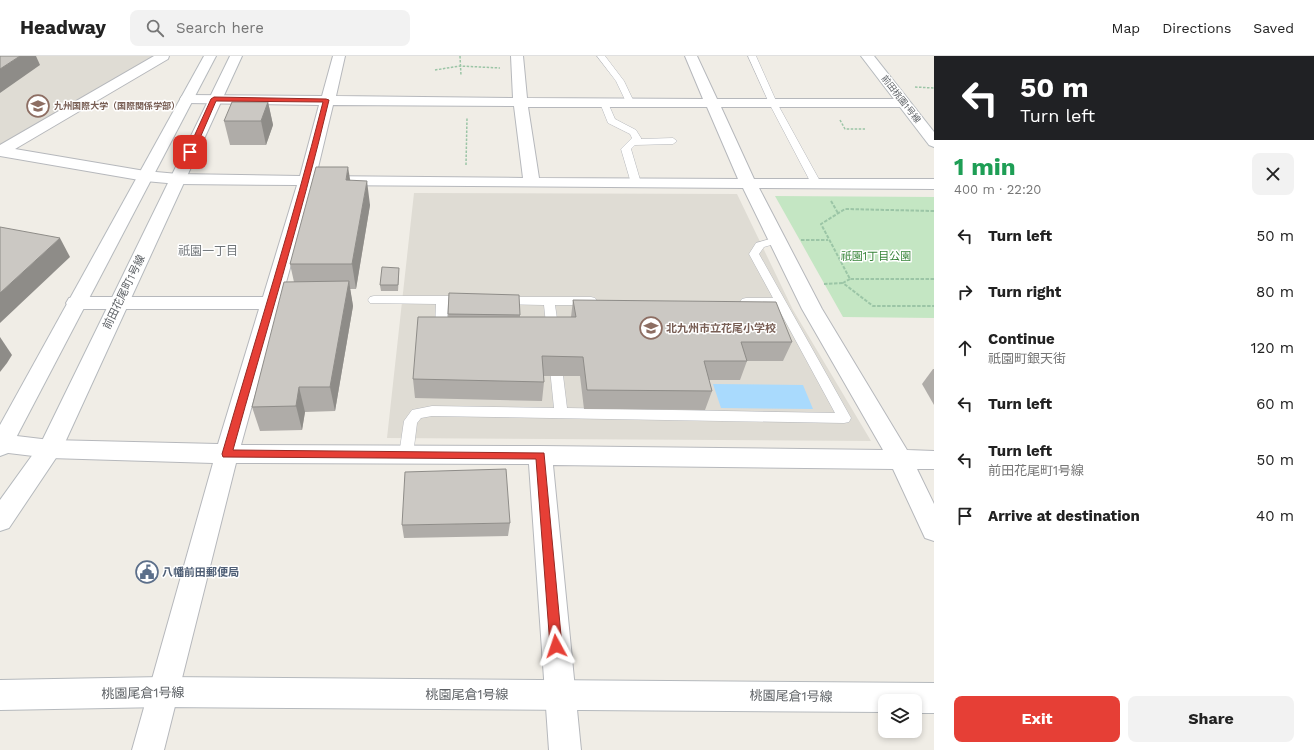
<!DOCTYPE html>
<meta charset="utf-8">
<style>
body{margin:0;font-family:"Work Sans","Noto Sans JP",sans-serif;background:#f2f2f2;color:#222;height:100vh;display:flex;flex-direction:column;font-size:15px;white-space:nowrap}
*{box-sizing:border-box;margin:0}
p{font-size:13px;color:#767676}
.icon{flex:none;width:22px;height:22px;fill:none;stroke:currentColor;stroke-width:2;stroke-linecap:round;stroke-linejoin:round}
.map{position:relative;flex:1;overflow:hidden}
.panel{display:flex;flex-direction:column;background:#fff;width:380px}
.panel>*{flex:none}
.guide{background:#202124;color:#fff;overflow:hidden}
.controls{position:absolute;left:878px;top:638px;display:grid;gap:8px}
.controls a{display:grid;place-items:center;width:44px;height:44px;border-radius:8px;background:#fff;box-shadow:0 2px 6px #0003;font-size:20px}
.pin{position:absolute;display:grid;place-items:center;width:34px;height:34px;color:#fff;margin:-17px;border-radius:8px;box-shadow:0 2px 6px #0006}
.me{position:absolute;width:44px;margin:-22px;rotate:355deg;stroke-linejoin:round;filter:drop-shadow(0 0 3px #0008)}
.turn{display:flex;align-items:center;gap:14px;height:84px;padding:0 20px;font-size:18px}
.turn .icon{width:52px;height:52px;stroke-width:2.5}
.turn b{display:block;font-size:28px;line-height:34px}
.round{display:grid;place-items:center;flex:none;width:42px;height:42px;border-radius:8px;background:#f2f2f2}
.headline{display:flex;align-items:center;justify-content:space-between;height:68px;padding:0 20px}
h1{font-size:24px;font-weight:700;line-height:30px;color:#1e9e55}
.cta{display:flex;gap:8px;margin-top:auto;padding:8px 20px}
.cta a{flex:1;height:46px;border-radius:8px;background:#e63f36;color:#fff;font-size:16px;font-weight:700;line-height:46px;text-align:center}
.cta a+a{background:#f2f2f2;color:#222}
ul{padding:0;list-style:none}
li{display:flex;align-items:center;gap:12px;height:56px;padding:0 20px}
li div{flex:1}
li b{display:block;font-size:15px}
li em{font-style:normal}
header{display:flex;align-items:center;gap:24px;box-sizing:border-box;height:56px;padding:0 20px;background:#fff;border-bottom:1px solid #e0e0e0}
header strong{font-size:19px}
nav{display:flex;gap:22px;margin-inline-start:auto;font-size:14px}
.search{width:280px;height:36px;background:#f2f2f2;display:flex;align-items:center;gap:10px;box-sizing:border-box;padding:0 14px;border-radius:8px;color:#767676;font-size:15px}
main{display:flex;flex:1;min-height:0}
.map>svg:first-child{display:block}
.education{fill:#dfdcd4}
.green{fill:#c4e6c3}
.water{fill:#a9dafd}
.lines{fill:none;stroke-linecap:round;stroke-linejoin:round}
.lane-casing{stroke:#b6b8bc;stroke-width:1}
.street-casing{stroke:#b6b8bc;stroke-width:2}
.secondary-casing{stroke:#b5b9bd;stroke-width:2}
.path-far1{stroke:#9bc5a6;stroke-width:1.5;stroke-dasharray:2.5 1.5;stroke-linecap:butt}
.path{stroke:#9bc5a6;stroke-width:2;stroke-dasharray:3.5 1.5;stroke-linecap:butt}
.lane{fill:#fff;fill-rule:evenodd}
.street{fill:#fff;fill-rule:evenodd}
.secondary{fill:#fff;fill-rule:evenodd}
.wall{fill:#afaca8}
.shaded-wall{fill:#8e8c88}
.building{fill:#cbc8c3;stroke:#8e8c88}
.route{fill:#e63f36;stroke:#962923}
.labels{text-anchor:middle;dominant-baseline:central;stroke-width:3;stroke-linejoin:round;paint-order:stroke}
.far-street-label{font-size:9px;fill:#5e6266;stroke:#fff}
.far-education-label{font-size:9px;font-weight:bold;fill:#785e54;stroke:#fff;text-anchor:start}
.park-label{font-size:11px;fill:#378439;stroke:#fff}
.street-label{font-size:11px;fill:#5e6266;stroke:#fff}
.education-label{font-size:11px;font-weight:bold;fill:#785e54;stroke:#fff;text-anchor:start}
.service-label{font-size:11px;font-weight:bold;fill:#4e5e75;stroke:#fff;text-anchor:start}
.neighbourhood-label{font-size:12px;fill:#6f7478;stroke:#fff}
.near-street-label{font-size:13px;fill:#5e6266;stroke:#fff}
</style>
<header>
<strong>Headway</strong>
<div class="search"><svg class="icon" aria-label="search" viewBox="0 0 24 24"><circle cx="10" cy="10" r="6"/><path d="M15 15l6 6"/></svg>Search here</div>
<nav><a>Map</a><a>Directions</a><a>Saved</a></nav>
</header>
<main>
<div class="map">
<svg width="934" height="694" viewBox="0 0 934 694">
<rect width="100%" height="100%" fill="#f0ede6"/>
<g class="education">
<polygon points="0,0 159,0 0,95"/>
<polygon points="414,137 737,138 793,254 871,385 387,382"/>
</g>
<polygon class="green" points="775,140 934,141 934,262 843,261"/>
<polygon class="water" points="713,328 803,329 813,353 721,352"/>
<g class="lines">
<g class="lane-casing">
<g id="lane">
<polygon points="597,0 605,0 624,25 634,46 633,48 627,48 616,25"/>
<polygon points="748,0 756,0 777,47 821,127 819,129 816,130 811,127 769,47"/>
<polygon points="604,44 608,47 615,63 636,74 641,82 641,83 673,82 677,85 673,88 635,89 631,93 641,127 639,129 636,130 631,127 621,93 632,82 630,78 608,67 600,47"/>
<polygon points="777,181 781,182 782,184 781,186 764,191 759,198 851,362 849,366 844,367 432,360 421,362 417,367 413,399 411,403 406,405 401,403 399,399 404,365 412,354 432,350 554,352 549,303 551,300 555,299 559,300 561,303 567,352 835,357 777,250 746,250 742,249 740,246 742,243 746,242 773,242 749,198 756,187"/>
<polygon points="374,240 465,240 469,241 471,244 469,247 448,248 447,268 452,269 454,272 452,275 437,275 435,272 436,248 370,247 368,244 370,241"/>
<polygon points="503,241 591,241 595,242 597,245 595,248 591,249 555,249 559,277 557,280 553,281 549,280 547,277 544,249 499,248 497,245 499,242"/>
</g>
</g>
<g class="street-casing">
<path id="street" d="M154 0H169L168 3 15 93 145 115 178 118 300 120 319 49 187 47 182 46 180 43 182 40 187 39 322 40 333 0H345L336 40 513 42 511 0H523L527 42 703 43 685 0H697L717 43H903L908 44 910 47 908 50 903 51H721L754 123H934V133L759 132 822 253 907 394 934 395V413H917L934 448V485L925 482 893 413 553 409 581 694H549L529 408 236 407 164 694H132L213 407 50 402 0 396V378L50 384 218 388 259 253H76L69 252 66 247 69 242 76 241H263L297 129 178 128 145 125 0 100V89ZM333 49 514 50 523 122 316 120ZM528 51H707L738 123 539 122ZM313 129 743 132 802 253 883 394 540 390 241 389Z"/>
</g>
<g class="secondary-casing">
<g id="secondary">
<polygon points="204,0 216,0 8,397 0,400 0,369"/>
<polygon points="230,0 242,0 62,393 9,472 0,475 0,444 41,387"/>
<polygon points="861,0 874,0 934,76 934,91 929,89"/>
<polygon points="163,621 934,627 934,657 915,657 915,645 885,645 885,656 163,651 0,654 0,624"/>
</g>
</g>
<g class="path-far1">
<polyline points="460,0 461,20"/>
<polyline points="435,14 460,10 500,12"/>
<polyline points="915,31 934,32"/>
<polyline points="840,64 845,73 865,73"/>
<polyline points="466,109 467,62"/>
</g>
<g class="path">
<polyline points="831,145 838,157"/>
<polyline points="934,155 845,153 821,168 850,223 934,223"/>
<polyline points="801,184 828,184"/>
<polyline points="850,223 843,227 873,250 934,250"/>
<polyline points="824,228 843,227"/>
</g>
<use href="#lane" class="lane"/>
<use href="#street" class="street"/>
<use href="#secondary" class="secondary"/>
</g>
<g class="wall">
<polygon points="268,46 273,69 266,89 230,89 224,65"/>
<polygon points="350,124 370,149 356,233 350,233 353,250 335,355 305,356 302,374 260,375 252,351 294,226 290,208"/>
<polygon points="399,212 399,217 398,235 381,235 380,229"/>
<polygon points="449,237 520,259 520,261 571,261 573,244 792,286 783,305 747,305 740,324 709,324 712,335 705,354 584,353 580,320 544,320 544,326 542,345 415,342 413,323 448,261"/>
<polygon points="933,313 934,313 934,349 922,328"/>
<polygon points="510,467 508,480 404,482 402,469"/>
</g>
<g class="shaded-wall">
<polygon points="20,0 36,0 40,9 0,37 0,13"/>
<polygon points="268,46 273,69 266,89 261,65"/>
<polygon points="348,111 352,135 346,124"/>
<polygon points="367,125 370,149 356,233 352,208"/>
<polygon points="60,182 70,201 0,267 0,237"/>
<polygon points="349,225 353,250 335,355 330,331"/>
<polygon points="0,281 12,299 7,307 0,316"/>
<polygon points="299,331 305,356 302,374 296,350"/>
</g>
<g class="building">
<polygon points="0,0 20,0 0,13"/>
<polygon points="232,46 268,46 261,65 224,65"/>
<polygon points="316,111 348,111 346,124 367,125 352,208 290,208"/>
<polygon points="0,171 60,182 0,237"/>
<polygon points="382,211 399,212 398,229 380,229"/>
<polygon points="349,225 330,331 299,331 296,350 252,351 284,226"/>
<polygon points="449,237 519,239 520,259 448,258"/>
<polygon points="573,244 776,246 792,286 741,286 747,305 704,305 712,335 587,334 583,301 542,300 544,326 413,323 418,261 576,261"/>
<polygon points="506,413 510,467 402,469 405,416"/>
</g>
<path class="route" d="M214 41 326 43 329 44C301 162 265 278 233 394L544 397 562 590 560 594 556 596 552 594 550 590 536 403 223 401 222 398C256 281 293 164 323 46L216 45 194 96 188 98 187 96 211 43Z"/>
<defs>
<g id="university-ring" transform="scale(1.15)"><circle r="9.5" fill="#fff" stroke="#8d6e63" stroke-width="1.5"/><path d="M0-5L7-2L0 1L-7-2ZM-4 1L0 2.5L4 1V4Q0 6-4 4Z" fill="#8d6e63"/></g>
<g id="school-ring" transform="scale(1.15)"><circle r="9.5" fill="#fff" stroke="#8d6e63" stroke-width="1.5"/><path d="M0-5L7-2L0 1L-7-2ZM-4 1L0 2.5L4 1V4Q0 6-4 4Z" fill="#8d6e63"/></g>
<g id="civic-ring" transform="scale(1.15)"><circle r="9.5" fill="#fff" stroke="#5c6f8a" stroke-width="1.5"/><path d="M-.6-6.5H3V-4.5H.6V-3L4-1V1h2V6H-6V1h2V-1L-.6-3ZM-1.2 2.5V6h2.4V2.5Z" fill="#5c6f8a"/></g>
</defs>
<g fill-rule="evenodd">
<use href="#university-ring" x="38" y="50"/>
<use href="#school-ring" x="651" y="272"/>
<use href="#civic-ring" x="147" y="516"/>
</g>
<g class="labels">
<g class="far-street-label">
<text transform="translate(901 43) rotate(52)">前田桃園1号線</text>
</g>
<g class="far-education-label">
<text x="54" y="50">九州国際大学（国際関係学部）</text>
</g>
<g class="park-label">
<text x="876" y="200">祇園1丁目公園</text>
</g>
<g class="street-label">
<text transform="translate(124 236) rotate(-64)">前田花尾町1号線</text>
</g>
<g class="education-label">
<text x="666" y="272">北九州市立花尾小学校</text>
</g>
<g class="service-label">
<text x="162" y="516">八幡前田郵便局</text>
</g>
<g class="neighbourhood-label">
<text x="208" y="195">祇園一丁目</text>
</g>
<g class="near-street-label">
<text transform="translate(143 637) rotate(-1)">桃園尾倉1号線</text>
<text x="467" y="638">桃園尾倉1号線</text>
<text transform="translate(791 640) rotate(1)">桃園尾倉1号線</text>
</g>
</g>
</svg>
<div class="controls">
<a><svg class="icon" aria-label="layers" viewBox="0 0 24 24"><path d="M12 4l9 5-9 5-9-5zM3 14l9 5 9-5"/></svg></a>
</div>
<div class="pin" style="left:190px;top:96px;background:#d93025"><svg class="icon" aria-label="arrive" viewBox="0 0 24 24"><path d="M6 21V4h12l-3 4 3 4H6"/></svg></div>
<svg class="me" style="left:556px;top:590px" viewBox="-20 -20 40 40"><path d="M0-17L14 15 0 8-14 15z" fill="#e63f36" stroke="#fff" stroke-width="4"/></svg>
</div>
<section class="panel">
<div class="guide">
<div class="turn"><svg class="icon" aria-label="left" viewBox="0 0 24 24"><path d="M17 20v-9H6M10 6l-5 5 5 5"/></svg><div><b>50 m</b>Turn left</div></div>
</div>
<div class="headline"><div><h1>1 min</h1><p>400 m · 22:20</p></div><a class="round"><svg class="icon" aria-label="close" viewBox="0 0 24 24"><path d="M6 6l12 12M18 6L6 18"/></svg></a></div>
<ul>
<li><svg class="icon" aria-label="left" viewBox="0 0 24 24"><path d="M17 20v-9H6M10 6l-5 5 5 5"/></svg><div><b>Turn left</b></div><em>50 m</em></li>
<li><svg class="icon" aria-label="right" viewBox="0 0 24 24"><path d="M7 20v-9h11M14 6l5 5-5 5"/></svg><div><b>Turn right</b></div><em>80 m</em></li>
<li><svg class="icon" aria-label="ahead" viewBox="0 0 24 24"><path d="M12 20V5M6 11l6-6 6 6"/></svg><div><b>Continue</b><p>祇園町銀天街</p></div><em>120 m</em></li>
<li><svg class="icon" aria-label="left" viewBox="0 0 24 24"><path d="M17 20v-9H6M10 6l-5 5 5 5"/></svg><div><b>Turn left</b></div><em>60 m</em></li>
<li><svg class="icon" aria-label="left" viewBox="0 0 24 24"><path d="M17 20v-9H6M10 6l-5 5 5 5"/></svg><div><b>Turn left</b><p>前田花尾町1号線</p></div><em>50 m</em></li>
<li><svg class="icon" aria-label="arrive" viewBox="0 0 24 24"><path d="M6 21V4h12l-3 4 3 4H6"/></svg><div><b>Arrive at destination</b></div><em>40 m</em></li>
</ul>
<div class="cta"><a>Exit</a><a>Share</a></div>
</section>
</main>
